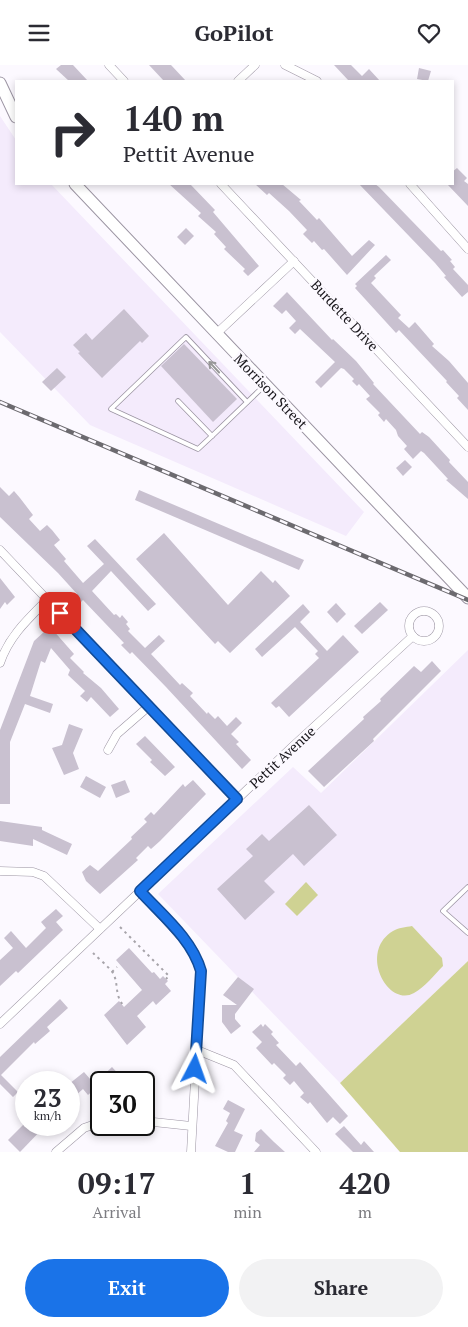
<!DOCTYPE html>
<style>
body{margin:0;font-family:"PT Serif",serif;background:#f2f2f3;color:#2b2b33;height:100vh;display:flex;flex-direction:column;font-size:19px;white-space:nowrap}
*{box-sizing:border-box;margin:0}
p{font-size:16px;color:#7c7c81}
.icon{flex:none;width:28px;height:28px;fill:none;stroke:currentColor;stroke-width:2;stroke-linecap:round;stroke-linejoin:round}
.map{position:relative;height:1087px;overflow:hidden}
.details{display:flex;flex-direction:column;background:#fff;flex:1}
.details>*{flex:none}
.hud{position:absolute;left:15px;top:15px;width:439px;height:105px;border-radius:0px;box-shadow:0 2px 8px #0003;background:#fff;color:#2b2b33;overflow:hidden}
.speed{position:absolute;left:15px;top:1006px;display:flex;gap:10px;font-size:25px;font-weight:700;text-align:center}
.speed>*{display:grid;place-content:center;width:65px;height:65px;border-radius:50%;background:#fff;box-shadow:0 2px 8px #0003;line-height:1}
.speed small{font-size:12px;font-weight:400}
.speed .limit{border:2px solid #111;border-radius:8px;background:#fff;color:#111}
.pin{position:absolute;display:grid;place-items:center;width:42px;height:42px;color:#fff;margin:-21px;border-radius:10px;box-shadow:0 2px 8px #0006}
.me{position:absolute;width:55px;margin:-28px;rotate:4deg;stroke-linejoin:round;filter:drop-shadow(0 0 4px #0008)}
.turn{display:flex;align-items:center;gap:18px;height:105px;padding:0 25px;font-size:22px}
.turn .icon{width:65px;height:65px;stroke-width:2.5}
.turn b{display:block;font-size:35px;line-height:42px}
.eta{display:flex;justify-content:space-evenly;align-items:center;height:85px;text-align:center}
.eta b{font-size:30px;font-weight:700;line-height:35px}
.button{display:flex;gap:10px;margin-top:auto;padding:10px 25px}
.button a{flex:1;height:58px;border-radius:30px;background:#1a73e8;color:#fff;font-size:20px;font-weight:700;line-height:58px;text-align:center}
.button a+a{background:#f2f2f3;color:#2b2b33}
header{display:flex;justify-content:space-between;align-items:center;height:65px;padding:0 25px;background:#fff;font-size:22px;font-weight:700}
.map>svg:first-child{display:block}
.built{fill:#f4ebfc}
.green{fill:#cfd293}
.building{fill:#c9c1d0}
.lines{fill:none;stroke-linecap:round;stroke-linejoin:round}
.lane-casing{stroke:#9c95a3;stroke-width:5.5}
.street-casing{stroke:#9c95a3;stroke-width:9}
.secondary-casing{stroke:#9c95a3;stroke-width:13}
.path{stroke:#a7a4aa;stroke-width:2;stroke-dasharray:2.5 4;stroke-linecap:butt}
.lane{stroke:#fff;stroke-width:4}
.street{stroke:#fff;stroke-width:8}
.secondary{stroke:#fff;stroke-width:11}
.rail-casing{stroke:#6c6a6f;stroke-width:4.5}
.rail{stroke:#fcf9ff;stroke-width:2.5;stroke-dasharray:8;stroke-linecap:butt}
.oneway{stroke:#979698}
.route-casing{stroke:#114b97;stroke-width:12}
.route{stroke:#1a73e8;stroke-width:9}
.labels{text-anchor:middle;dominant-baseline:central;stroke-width:5;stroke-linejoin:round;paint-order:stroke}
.street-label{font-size:14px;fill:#18161b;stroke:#fcf9ff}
</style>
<header><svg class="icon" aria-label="menu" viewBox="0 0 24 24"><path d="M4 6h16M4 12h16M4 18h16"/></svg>GoPilot<svg class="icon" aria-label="heart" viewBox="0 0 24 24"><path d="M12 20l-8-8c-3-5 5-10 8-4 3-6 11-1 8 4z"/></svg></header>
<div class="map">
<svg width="468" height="1087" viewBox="0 0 468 1087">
<rect width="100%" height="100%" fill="#fcf9ff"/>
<g class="built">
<polygon points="0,51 16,75 16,119 51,119 364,447 346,471 90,360 0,267"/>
<polygon points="468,585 468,896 340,1018 158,829 293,702 321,728"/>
</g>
<g class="green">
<polygon points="306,817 318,830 297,851 285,839"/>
<path d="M412 861 442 893 443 901C434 910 425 922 414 928 388 943 358 887 393 866 398 863 406 862 412 861Z"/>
<polygon points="468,896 468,1087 400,1087 340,1018"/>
</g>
<g class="building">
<polygon points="61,0 73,0 88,16 69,16 56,4"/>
<polygon points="149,0 171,0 186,16 164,16"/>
<polygon points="334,0 351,0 362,11 369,4 380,16 349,16"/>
<polygon points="419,3 431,6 428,16 417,14"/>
<polygon points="457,103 467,113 464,116 468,119 468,141 447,119 452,119 452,107"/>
<polygon points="169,119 190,119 215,145 213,147 259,201 248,211 243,206 245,204 224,184 226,182 214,169 216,167 198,151 201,148"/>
<polygon points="255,119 282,119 301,135 299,136 317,155 319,153 352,191 369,175 375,180 347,210 324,184 322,185 314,176 312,178 303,169 307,165 289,146 269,128 267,130"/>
<polygon points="359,119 375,119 379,122 441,186 443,185 452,195 450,196 455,202 453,204 468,220 468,227 462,232 444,212 446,211 435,198"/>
<polygon points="186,163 194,171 185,180 177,172"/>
<polygon points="386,190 391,195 374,211 376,213 371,218 401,250 398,253 409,263 415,257 434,279 432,281 449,296 468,318 468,345 457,333 459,331 446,317 447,316 399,265 396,268 355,223 357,221 355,219"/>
<polygon points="287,227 332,275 333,274 356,296 374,318 373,319 420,369 422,367 429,372 450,395 449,397 468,417 468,434 446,415 448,414 424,388 421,386 413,394 404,384 407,381 398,371 396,365 386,354 384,357 378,350 380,348 366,334 370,331 359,319 357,321 352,316 354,314 344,304 341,303 321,323 315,317 335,297 300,264 295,269 289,263 296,256 286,245 282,249 273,241"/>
<polygon points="124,244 149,271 142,278 140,276 102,313 78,288 80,287 73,280 86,268 92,275"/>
<polygon points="184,279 237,334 213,357 161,301"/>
<polygon points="57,303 66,312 51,326 42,317"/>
<polygon points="405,395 412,402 403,411 396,403"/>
<polygon points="0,422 9,431 14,426 20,433 33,450 29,454 40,466 47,460 52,465 60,475 54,480 66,494 64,496 83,518 104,499 87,481 95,474 156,539 148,546 111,506 92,526 114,550 116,549 120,553 122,550 128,557 126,559 130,564 128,566 145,583 159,570 165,576 151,589 180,620 182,618 193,628 190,631 207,649 208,647 215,654 218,651 227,661 236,652 242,658 231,669 239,677 236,679 251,695 242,704 166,622 132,587 130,589 121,580 124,578 83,535 81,537 75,531 77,529 58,508 0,452"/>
<polygon points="139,425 304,495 299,505 135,435"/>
<polygon points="164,468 228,540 261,506 273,518 275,515 290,531 230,588 218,576 215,579 136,494"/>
<polygon points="0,513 15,532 7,540 5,537 0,544"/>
<polygon points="380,537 388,545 362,569 354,561"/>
<polygon points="336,538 346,549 337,558 327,547"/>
<polygon points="303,539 310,547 300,557 327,586 343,570 359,587 289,652 279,641 276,643 271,638 319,593 315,589 318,586 295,562 262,592 255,584"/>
<polygon points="52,564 74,589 70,593 84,607 83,608 101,623 119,644 110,652 91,632 87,637 80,631 85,626 68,610 70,605 51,583 45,598 41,596 30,631 53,639 50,648 25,639 10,677 10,739 0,739 0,665 34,576 45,566 47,568"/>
<polygon points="432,596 441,606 373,674 374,676 324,722 308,706 364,654 363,652 381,636 380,634 414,601 421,607"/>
<polygon points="69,659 83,664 73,688 79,704 64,710 52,683 62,680"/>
<polygon points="145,671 175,702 165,711 150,697 152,695 136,679"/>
<polygon points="86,711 106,722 100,733 80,722"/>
<polygon points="125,715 130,727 116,733 111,720"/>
<polygon points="193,715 206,729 160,776 151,784 148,781 136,793 138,795 100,829 86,816 82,807 90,800 98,806 132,774 131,772 147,757 144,754 151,747 154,750 183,719 185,722"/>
<polygon points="309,740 337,770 304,801 293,789 264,816 275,827 245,855 217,824 253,791 246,784 262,769 269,776"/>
<polygon points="0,756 42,762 42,765 72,779 67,790 33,774 33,781 0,776"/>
<polygon points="56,844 63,851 56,857 63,865 18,908 16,906 0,921 0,895 13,883 4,873 11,866 26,883 46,863 41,857"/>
<polygon points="129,883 152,908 154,907 160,914 163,911 168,916 165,919 171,926 156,940 153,936 137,951 146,962 127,980 104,950 119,936 124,942 142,925 116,895"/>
<polygon points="238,912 254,924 235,949 235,954 241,961 231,969 222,957 222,940 237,940 223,930"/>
<polygon points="60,934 68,943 47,962 50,966 35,979 34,977 1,1010 18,1027 13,1032 0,1019 0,992"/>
<polygon points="261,959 263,962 265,959 273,967 271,969 279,978 276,980 296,1001 300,997 348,1051 340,1059 333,1052 327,1058 310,1037 308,1039 300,1032 304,1028 294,1016 290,1020 283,1013 286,1010 274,998 272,1000 256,983 262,977 252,967"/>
<polygon points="112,1002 123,1014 119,1018 95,1018"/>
<polygon points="84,1007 97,1022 88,1030 83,1024 75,1031 72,1027 69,1030 69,1019"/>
<polygon points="228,1035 245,1044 234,1066 243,1070 235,1087 228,1087 215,1081 228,1058 226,1056 230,1048 223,1044"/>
<polygon points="23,1060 46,1060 20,1087 8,1075"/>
<polygon points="344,1061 361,1080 364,1076 374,1087 353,1087 335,1069"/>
<polygon points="261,1064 274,1077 285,1087 254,1087 260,1080 255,1076 256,1068"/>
</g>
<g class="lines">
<g class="lane-casing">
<g id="lane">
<polyline points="178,336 212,371 265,320"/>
<polyline points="212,371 198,384 111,344 186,272 247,337"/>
<polyline points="468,822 443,846 468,868"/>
</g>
</g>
<g class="street-casing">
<g id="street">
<polyline points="109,0 124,16"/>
<polyline points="285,0 317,16"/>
<polyline points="238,16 255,0"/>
<polyline points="221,119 468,382"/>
<polyline points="410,119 468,184"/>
<polyline points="216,269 294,196"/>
<polyline points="0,485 237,734"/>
<circle cx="424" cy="561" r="15"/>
<path d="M0 598C9 571 28 554 48 534"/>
<polyline points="108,685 117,669 148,642"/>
<polyline points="0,806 33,807 44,811 100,864"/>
<polyline points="140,826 193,885 201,906 191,1087"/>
<polyline points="0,959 291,683 413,571"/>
<polyline points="197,985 234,1000 316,1087"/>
<polyline points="144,1056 191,1061"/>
<polyline points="56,1087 84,1063 101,1057"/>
</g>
</g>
<g class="secondary-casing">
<g id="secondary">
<polyline points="0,18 16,52"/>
<polyline points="75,119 468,533"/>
</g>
</g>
<g class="path">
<polyline points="120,862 169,911 166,914"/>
<path d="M93 888C99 894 108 901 113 908 119 919 114 930 124 941"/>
<polyline points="112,907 117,902"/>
</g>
<use href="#lane" class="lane"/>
<use href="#street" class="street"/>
<use href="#secondary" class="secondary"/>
<g class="rail-casing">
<polyline id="rail" points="0,337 468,535"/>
</g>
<use href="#rail" class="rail"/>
</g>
<defs><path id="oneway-shaft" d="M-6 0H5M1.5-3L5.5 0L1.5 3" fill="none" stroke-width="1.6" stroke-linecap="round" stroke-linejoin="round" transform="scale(1.25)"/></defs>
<use class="oneway" href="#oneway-shaft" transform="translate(214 302) rotate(-133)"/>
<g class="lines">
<g class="route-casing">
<path id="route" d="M60 548 237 734 140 826C162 850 192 874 201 906L195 1004"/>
</g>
<use href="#route" class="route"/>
</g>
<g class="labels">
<g class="street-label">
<text transform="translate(345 250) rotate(47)">Burdette Drive</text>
<text transform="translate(271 326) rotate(46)">Morrison Street</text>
<text transform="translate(282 692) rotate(-43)">Pettit Avenue</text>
</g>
</g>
</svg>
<div class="speed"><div>23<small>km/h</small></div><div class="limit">30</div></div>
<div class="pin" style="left:60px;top:548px;background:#d93025"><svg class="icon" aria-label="arrive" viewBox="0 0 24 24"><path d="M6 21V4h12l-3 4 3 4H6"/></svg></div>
<svg class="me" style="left:195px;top:1004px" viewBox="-20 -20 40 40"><path d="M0-17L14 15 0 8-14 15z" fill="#1a73e8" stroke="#fff" stroke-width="4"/></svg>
<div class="hud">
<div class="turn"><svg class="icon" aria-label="right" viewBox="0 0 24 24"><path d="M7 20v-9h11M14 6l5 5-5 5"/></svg><div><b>140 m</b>Pettit Avenue</div></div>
</div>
</div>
<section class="details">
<div class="eta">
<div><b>09:17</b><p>Arrival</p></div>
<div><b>1</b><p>min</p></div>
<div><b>420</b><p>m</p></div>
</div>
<div class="button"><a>Exit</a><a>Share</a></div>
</section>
